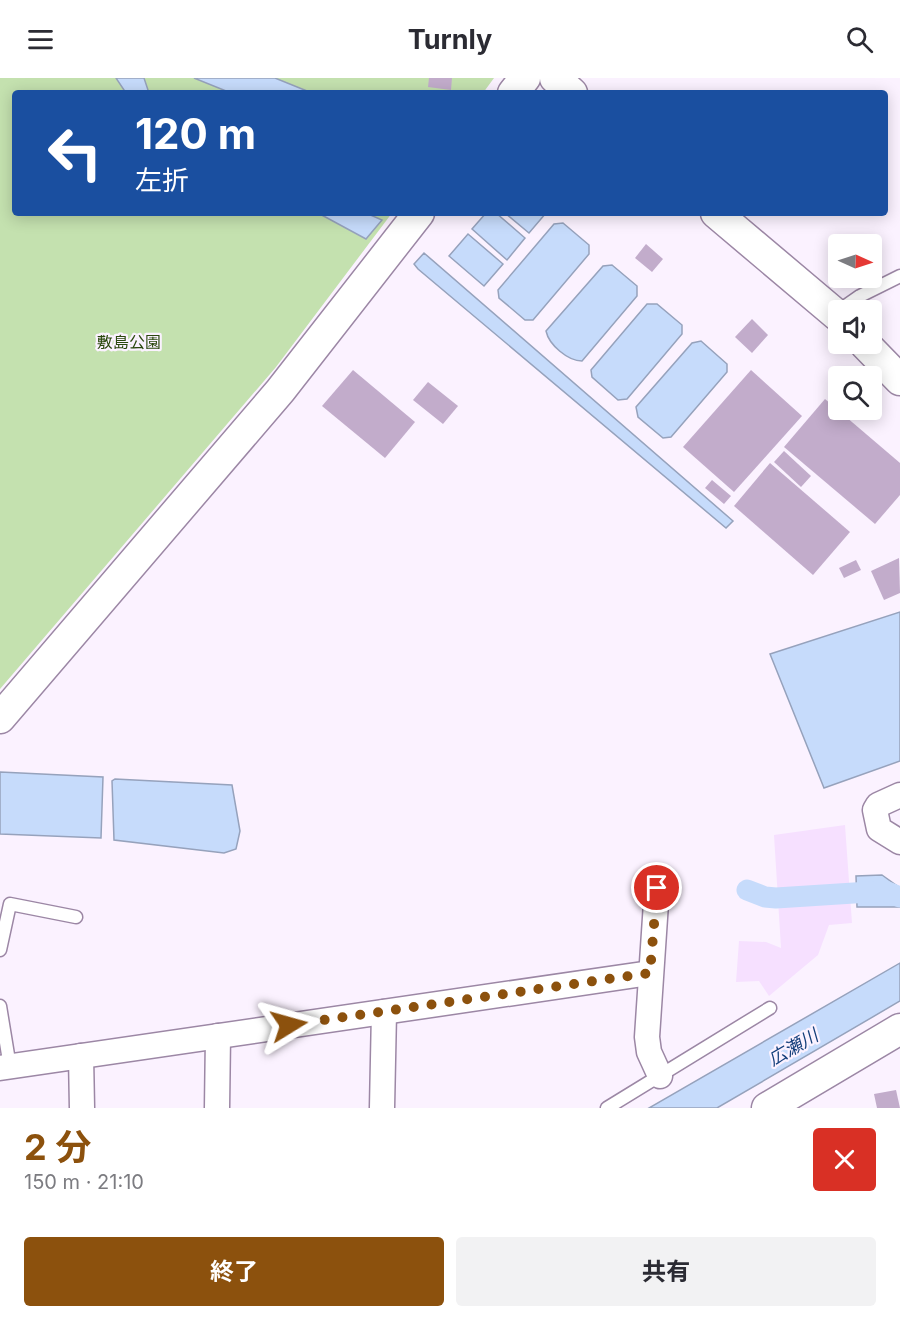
<!DOCTYPE html>
<html lang="ja">
<meta charset="utf-8">
<style>
body{margin:0;font-family:Inter,"Noto Sans JP",sans-serif;background:#f2f2f3;color:#2b2b33;height:100vh;display:flex;flex-direction:column;font-size:22px;white-space:nowrap}
*{box-sizing:border-box;margin:0}
p{font-size:20px;color:#7c7c81}
.icon{flex:none;width:33px;height:33px;fill:none;stroke:currentColor;stroke-width:2;stroke-linecap:round;stroke-linejoin:round}
.map{position:relative;height:1030px;overflow:hidden}
.sheet{display:flex;flex-direction:column;background:#fff;flex:1}
.sheet>*{flex:none}
.guide{position:absolute;left:12px;top:12px;width:876px;height:126px;border-radius:6px;box-shadow:0 3px 15px #0003;background:#1a4fa0;color:#fff;overflow:hidden}
.needle{width:39px;rotate:93deg}
.fabs{position:absolute;left:828px;top:156px;display:grid;gap:12px}
.fabs a{display:grid;place-items:center;width:54px;height:54px;border-radius:6px;background:#fff;box-shadow:0 3px 15px #0003;font-size:30px}
.pin{position:absolute;display:grid;place-items:center;width:51px;height:51px;color:#fff;margin:-26px;border:3px solid #fff;border-radius:50%;box-shadow:0 2px 6px #0007}
.me{position:absolute;width:66px;margin:-33px;rotate:82deg;stroke-linejoin:round;filter:drop-shadow(0 0 4px #0008)}
.turn{display:flex;align-items:center;gap:21px;height:126px;padding:0 24px;font-size:27px}
.turn .icon{width:78px;height:78px;stroke-width:2.5}
.turn b{display:block;font-size:42px;line-height:51px}
.round{display:grid;place-items:center;flex:none;width:63px;height:63px;border-radius:6px;background:#f2f2f3}
.summary{display:flex;align-items:center;justify-content:space-between;height:102px;padding:0 24px}
h1{font-size:36px;font-weight:700;line-height:45px;color:#8c510d}
.button{display:flex;gap:12px;margin-top:auto;padding:12px 24px}
.button a{flex:1;height:69px;border-radius:6px;background:#8c510d;color:#fff;font-size:24px;font-weight:700;line-height:69px;text-align:center}
.button a+a{background:#f2f2f3;color:#2b2b33}
header{display:flex;justify-content:space-between;align-items:center;height:78px;padding:0 24px;background:#fff;font-size:27px;font-weight:700}
.map>svg:first-child{display:block}
.built{fill:#f6e0ff}
.green{fill:#c4e1af}
.water{fill:#c6dbfb;stroke:#96a2bc;stroke-width:1.5}
.lines{fill:none;stroke-linecap:round;stroke-linejoin:round}
.canal{stroke:#c6dbfb;stroke-width:21}
.building{fill:#c2accb}
.service-casing{stroke:#9c87a5;stroke-width:15}
.minor-casing{stroke:#9c87a5;stroke-width:27}
.tertiary-casing{stroke:#9c87a5;stroke-width:33}
.service{stroke:#fff;stroke-width:12}
.minor{stroke:#fff;stroke-width:24}
.tertiary{stroke:#fff;stroke-width:30}
.route{stroke:#8c510d;stroke-width:10;stroke-dasharray:0 18}
.labels{text-anchor:middle;dominant-baseline:central;stroke-width:4.5;stroke-linejoin:round;paint-order:stroke}
.park-label{font-size:16px;fill:#2b480e;stroke:#fbf2ff}
.water-label{font-size:18px;font-style:italic;fill:#143f7b;stroke:#fbf2ff}
</style>
<header><svg class="icon" aria-label="menu" viewBox="0 0 24 24"><path d="M4 6h16M4 12h16M4 18h16"/></svg>Turnly<svg class="icon" aria-label="search" viewBox="0 0 24 24"><circle cx="10" cy="10" r="6"/><path d="M15 15l6 6"/></svg></header>
<div class="map">
<svg width="900" height="1030" viewBox="0 0 900 1030">
<rect width="100%" height="100%" fill="#fbf2ff"/>
<polygon class="built" points="845,747 852,845 829,847 818,877 769,918 759,903 736,904 739,863 766,864 781,870 774,757"/>
<polygon class="green" points="0,0 494,0 483,15 15,15 15,135 392,135 276,289 0,611"/>
<g class="water">
<polygon points="116,0 144,0 149,15 126,15"/>
<polygon points="194,0 275,0 312,15 231,15"/>
<polygon points="318,135 366,135 382,142 366,161"/>
<polygon points="486,135 496,135 525,160 507,182 472,151"/>
<polygon points="505,135 546,135 529,155"/>
<polygon points="563,145 589,167 589,176 533,242 525,242 499,220 498,212 554,146"/>
<polygon points="468,156 503,186 484,208 449,178"/>
<polygon points="424,175 733,443 726,450 418,191 414,186"/>
<path d="M612 187 637 208V218L582 283C568 283 549 267 546 253L603 188Z"/>
<polygon points="647,226 657,226 682,247 682,256 627,321 618,322 592,299 591,292"/>
<polygon points="701,263 727,286 727,294 671,359 663,360 638,339 636,329 692,265"/>
<polygon points="900,534 900,683 824,710 770,576"/>
<polygon points="0,694 103,699 101,760 0,756"/>
<polygon points="115,701 232,707 240,753 236,771 224,775 114,762 112,703"/>
<polygon points="882,797 900,810 900,829 857,829 856,798"/>
<polygon points="900,885 900,923 717,1030 649,1030"/>
</g>
<g class="lines">
<polyline class="canal" points="747,812 765,819 776,820 885,813 900,819"/>
</g>
<g class="building">
<polygon points="429,0 452,0 451,12 428,9"/>
<polygon points="646,166 663,181 652,194 635,180"/>
<polygon points="752,241 768,257 752,275 735,259"/>
<polygon points="353,292 415,344 385,380 322,328"/>
<polygon points="751,292 802,338 734,414 683,369"/>
<polygon points="428,304 458,328 443,346 413,322"/>
<polygon points="825,321 900,385 900,417 875,446 784,369"/>
<polygon points="784,373 811,398 801,409 774,384"/>
<polygon points="770,385 850,454 813,497 734,428"/>
<polygon points="712,402 731,418 724,426 705,410"/>
<polygon points="899,480 900,515 884,522 871,493"/>
<polygon points="856,482 861,492 844,500 839,490"/>
<polygon points="896,1012 900,1030 877,1030 874,1016"/>
</g>
<g class="lines">
<g class="service-casing">
<g id="service">
<polyline points="840,232 860,218 900,198"/>
<polyline points="0,872 10,826 76,839"/>
<polyline points="0,928 10,989"/>
<polyline points="607,1030 770,930"/>
</g>
</g>
<g class="minor-casing">
<g id="minor">
<polyline points="900,717 878,727 875,732 879,751 900,764"/>
<polyline points="657,810 647,959 649,974 660,998"/>
<polyline points="81,978 82,1030"/>
<polyline points="0,990 650,895"/>
<polyline points="217,1030 218,958"/>
<polyline points="382,1030 384,934"/>
</g>
</g>
<g class="tertiary-casing">
<g id="tertiary">
<polyline points="555,0 572,15"/>
<polyline points="513,15 525,0"/>
<polyline points="716,135 838,238"/>
<polyline points="865,266 900,302"/>
<polyline points="0,640 280,313 419,135"/>
<polyline points="767,1030 900,951"/>
</g>
</g>
<use href="#service" class="service"/>
<use href="#minor" class="minor"/>
<use href="#tertiary" class="tertiary"/>
</g>
<g class="lines">
<polyline class="route" points="289,947 650,895 657,810"/>
</g>
<g class="labels">
<g class="park-label">
<text x="129" y="264">敷島公園</text>
</g>
<g class="water-label">
<text transform="translate(793 969) rotate(-30)">広瀬川</text>
</g>
</g>
</svg>
<div class="fabs">
<a><svg class="needle" viewBox="-14 -14 28 28"><path d="M0-13l5 13h-10z" fill="#e53935"/><path d="M0 13l5-13h-10z" fill="#7c7c81"/></svg></a>
<a><svg class="icon" aria-label="sound" viewBox="0 0 24 24"><path d="M4 9h4l5-4v14l-5-4H4zM17 9q2 3 0 6"/></svg></a>
<a><svg class="icon" aria-label="search" viewBox="0 0 24 24"><circle cx="10" cy="10" r="6"/><path d="M15 15l6 6"/></svg></a>
</div>
<div class="pin" style="left:657px;top:810px;background:#d93025"><svg class="icon" aria-label="arrive" viewBox="0 0 24 24"><path d="M6 21V4h12l-3 4 3 4H6"/></svg></div>
<svg class="me" style="left:289px;top:947px" viewBox="-20 -20 40 40"><path d="M0-17L14 15 0 8-14 15z" fill="#8c510d" stroke="#fff" stroke-width="4"/></svg>
<div class="guide">
<div class="turn"><svg class="icon" aria-label="left" viewBox="0 0 24 24"><path d="M17 20v-9H6M10 6l-5 5 5 5"/></svg><div><b>120 m</b>左折</div></div>
</div>
</div>
<section class="sheet">
<div class="summary"><div><h1>2 分</h1><p>150 m · 21:10</p></div><a class="round" style="background:#d93025;color:#fff"><svg class="icon" aria-label="close" viewBox="0 0 24 24"><path d="M6 6l12 12M18 6L6 18"/></svg></a></div>
<div class="button"><a>終了</a><a>共有</a></div>
</section>
